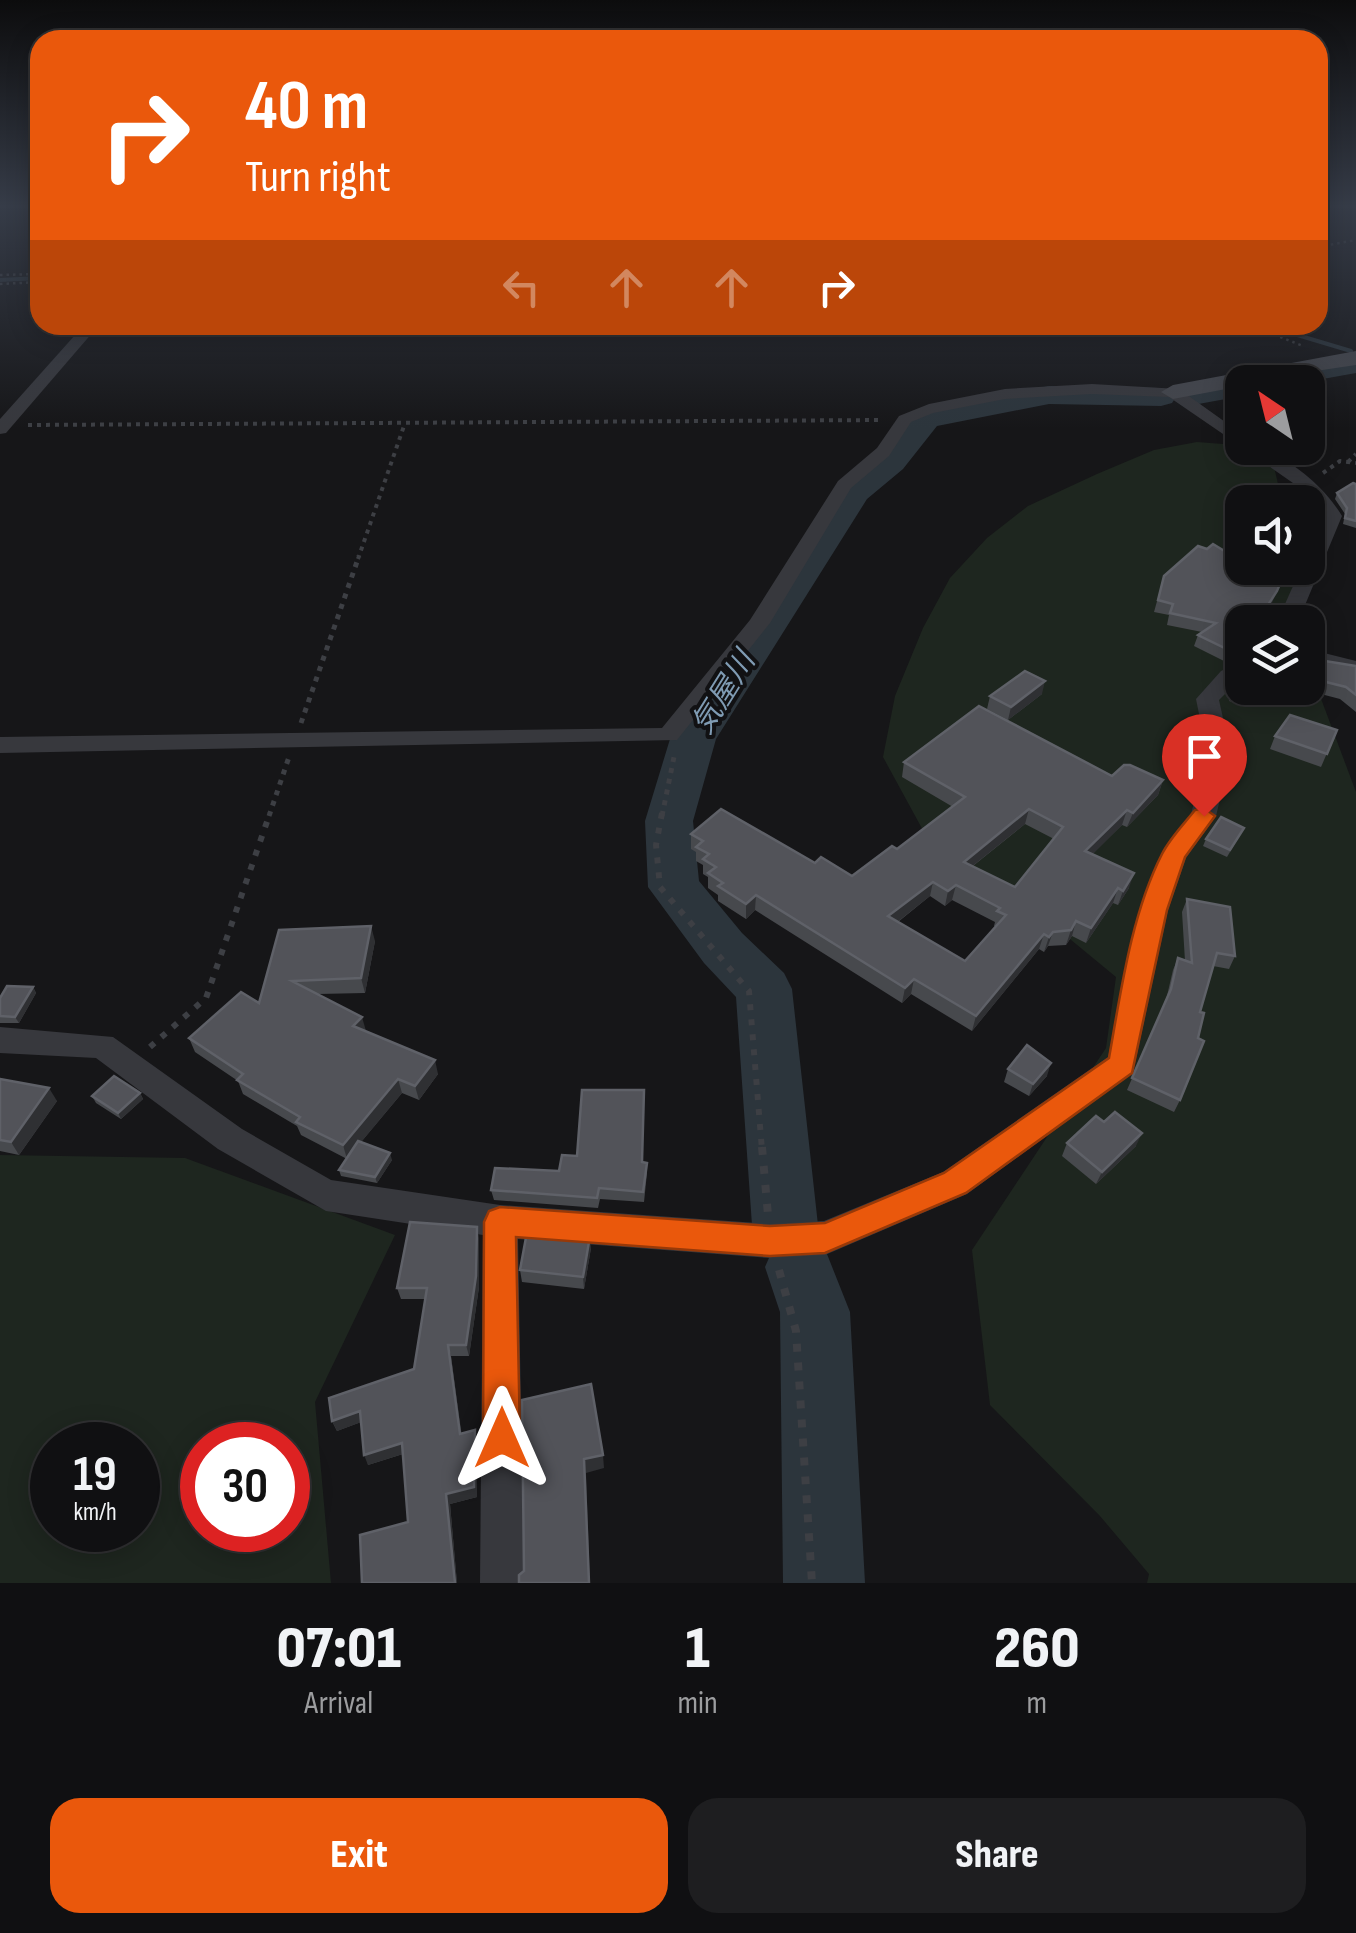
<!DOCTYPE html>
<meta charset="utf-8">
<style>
body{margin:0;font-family:"Sofia Sans Condensed","Noto Sans JP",sans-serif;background:#1e1e20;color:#f1f3f6;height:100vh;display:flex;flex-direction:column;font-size:38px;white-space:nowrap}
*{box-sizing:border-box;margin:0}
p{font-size:32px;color:#9c9d9f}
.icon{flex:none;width:55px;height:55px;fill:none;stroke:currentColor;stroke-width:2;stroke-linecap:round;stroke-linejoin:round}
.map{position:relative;height:1583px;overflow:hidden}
.sheet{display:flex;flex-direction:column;background:#101012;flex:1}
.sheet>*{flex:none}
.guide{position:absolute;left:30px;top:30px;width:1298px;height:305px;border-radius:30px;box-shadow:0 5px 25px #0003,0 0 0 2px #303032;background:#ea580c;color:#fff;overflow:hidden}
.needle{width:65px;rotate:325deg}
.controls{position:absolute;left:1225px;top:365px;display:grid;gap:20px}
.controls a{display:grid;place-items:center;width:100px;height:100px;border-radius:20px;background:#101012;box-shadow:0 5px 25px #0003,0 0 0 2px #303032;font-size:50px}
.speed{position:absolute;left:30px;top:1422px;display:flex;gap:20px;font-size:50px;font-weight:700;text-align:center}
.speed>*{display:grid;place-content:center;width:130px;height:130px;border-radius:50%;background:#101012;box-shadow:0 5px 25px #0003,0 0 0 2px #303032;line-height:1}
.speed small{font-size:25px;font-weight:400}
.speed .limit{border:15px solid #d22;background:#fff;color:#111}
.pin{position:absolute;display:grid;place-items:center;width:85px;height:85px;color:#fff;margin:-102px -42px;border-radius:50% 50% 50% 0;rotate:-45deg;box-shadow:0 0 10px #0007}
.pin .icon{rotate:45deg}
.me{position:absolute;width:110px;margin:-55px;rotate:0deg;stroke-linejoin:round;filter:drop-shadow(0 0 8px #0008)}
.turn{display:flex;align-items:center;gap:35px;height:210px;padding:0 50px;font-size:45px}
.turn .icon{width:130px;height:130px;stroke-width:2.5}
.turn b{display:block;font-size:70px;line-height:85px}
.lanes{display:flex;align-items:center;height:95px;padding:0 50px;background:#0003;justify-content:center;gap:50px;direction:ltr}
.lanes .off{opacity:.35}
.eta{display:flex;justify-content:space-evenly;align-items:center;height:170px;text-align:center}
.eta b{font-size:60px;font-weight:800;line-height:70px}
.primary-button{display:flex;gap:20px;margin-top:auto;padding:20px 50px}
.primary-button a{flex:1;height:115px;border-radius:30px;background:#ea580c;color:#fff;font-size:40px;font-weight:800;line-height:115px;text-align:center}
.primary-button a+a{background:#1e1e20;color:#f1f3f6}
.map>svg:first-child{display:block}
.green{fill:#1e261f;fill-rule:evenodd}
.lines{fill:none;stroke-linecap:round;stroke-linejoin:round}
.stream{stroke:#2c353c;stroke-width:4}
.river{fill:#2c353c;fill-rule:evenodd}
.path-far4{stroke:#3d3f44;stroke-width:2.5;stroke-dasharray:2.5 4;stroke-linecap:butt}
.path-far3{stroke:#3d3f44;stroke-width:4;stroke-dasharray:4 5;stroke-linecap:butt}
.path-far2{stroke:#3d3f44;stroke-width:5;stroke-dasharray:5 6;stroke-linecap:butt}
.path-far1{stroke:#3d3f44;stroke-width:6;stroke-dasharray:6 9;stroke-linecap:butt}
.path{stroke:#3d3f44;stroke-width:8;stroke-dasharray:8 11;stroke-linecap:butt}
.street{fill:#37383d;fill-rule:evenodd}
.secondary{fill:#45474d;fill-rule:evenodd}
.wall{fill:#47494d;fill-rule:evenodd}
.shaded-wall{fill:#2f3033}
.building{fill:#525359;stroke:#5f6168;stroke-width:2.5;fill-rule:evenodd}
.route{fill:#ea580c;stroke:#983908;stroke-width:2.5}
.labels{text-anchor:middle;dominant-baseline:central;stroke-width:8;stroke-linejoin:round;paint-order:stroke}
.water-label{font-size:30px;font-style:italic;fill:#7f9bb3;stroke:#111113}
</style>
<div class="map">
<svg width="1356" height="1583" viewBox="0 0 1356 1583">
<rect width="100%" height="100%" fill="#161618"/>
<g class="green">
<polygon points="1197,442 1236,445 1273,462 1282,502 1242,502 1242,568 1290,568 1297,622 1242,622 1242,688 1308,688 1308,664 1356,792 1356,1583 1147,1583 1149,1574 1100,1516 990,1405 972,1250 1106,1048 1116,977 1059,930 949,878 883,757 895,696 923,628 950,578 987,538 1028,506 1097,474 1154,450"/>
<path d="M0 1155 185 1158 395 1235 315 1402 331 1583H0ZM52 1445H138V1530H52ZM202 1445H288V1530H202Z"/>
</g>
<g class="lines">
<g class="stream">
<polyline points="0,280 40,278"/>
<polyline points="1264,325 1351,351"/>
</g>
<g class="river">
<polygon points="1356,355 1356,373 1306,382 1242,382 1242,396 1193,405 1182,402 1178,396 1182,390 1250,380 1263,373"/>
<polygon points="1049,386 1161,388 1172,391 1176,397 1172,403 1161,406 1049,404 937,426 903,469 867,499 716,739 693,821 699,881 742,933 784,973 792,989 818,1225 812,1239 823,1244 850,1312 865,1583 783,1583 780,1312 765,1267 772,1251 762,1247 752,1225 736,997 704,963 648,887 645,821 670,739 842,485 879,455 915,412"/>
</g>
<g class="path-far4">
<polyline points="1318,247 1356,240"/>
<polyline points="0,275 40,274"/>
<polyline points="0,284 40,282"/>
<polyline points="1250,325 1303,346"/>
</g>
<g class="path-far3">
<polyline points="28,425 882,420"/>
<polyline points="1348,462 1356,454"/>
<polyline points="1323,473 1340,461 1356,463"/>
<polyline points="358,559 405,423"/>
</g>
<g class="path-far2">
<polyline points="301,723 359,556"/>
<polyline points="269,816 289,757"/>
<polyline points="662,816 675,752"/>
</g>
<g class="path-far1">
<polyline points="662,813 656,845 660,887 749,991 762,1150"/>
<polyline points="150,1047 206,998 270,813"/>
</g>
<g class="path">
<polyline points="762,1147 768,1215"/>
<polyline points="779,1270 796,1331 812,1583"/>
</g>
<g class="street">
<polygon points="84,325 99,325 6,433 0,434 0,419"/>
<polygon points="1092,384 1179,389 1242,434 1242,447 1169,397 1092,394 1005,399 933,413 911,422 889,456 851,488 770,623 677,740 0,753 0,737 662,728 750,620 838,481 877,448 899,416 929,404 1005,389"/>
<path d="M1243 448C1281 448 1323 484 1342 516L1298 622H1277L1301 568H1308V553L1324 516 1313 497Z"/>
<polygon points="1308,649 1356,661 1356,675 1308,662"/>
<polygon points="1242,661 1242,677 1219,700 1231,754 1216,816 1186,858 1168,910 1133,1073 967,1194 825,1255 770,1258 518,1239 524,1583 480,1583 483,1235 326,1211 218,1149 96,1058 0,1053 0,1027 113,1037 242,1129 331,1180 500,1205 770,1224 824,1221 943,1172 1108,1057 1140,910 1161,855 1191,814 1207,754 1196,699 1221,671"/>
</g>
<polygon class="secondary" points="1356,351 1356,365 1242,382 1242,386 1173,399 1161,392 1173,385"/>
</g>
<g class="wall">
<polygon points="1356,484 1356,528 1343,524 1345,514 1335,499 1337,493"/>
<polygon points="1231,555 1272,603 1242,622 1242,651 1238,659 1228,663 1194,646 1198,635 1202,632 1167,625 1169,615 1154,612 1164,576"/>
<polygon points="1325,661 1356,666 1356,712 1340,699 1317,693 1320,673"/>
<polygon points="1269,688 1243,705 1229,701 1231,695"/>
<polygon points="1042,694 1008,720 987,709 990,696"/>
<polygon points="1337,730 1321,767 1270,749 1275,736"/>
<path d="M904 762 1163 780 1158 795 1127 827 1122 825 1092 854 1129 888 1118 905 1113 903 1086 943 1072 936 1066 945 1048 946 1044 952 1039 949 972 1031 911 994 902 1003 755 910 746 919 718 901V895L708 888V877L703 874V865L696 861V852L691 849V834L815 863 852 876 897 849 953 807 902 777ZM1025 824 1054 839 1015 887 973 866ZM930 896 945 906 952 900 995 922 994 926 996 927 965 961 898 922Z"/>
<polygon points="1244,828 1227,857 1203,846 1206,839"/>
<polygon points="1187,899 1235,956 1229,969 1213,966 1200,1012 1180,1100 1174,1112 1127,1090 1166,1000 1173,970 1178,958 1185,961 1182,912"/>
<polygon points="279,930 375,941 365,993 318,994 366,1031 438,1074 419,1100 402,1093 361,1142 392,1160 377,1183 341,1176 339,1170 347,1159 301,1135 297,1126 243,1094 238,1081 195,1052 189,1038 259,1003"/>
<polygon points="33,987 36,993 19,1023 0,1023 0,998"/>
<polygon points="1008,1069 1047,1076 1029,1096 1004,1082"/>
<polygon points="0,1079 57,1101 19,1155 0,1151"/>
<polygon points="140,1093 143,1099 121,1119 96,1103 92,1096"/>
<polygon points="1104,1122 1136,1146 1096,1184 1062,1156 1067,1143"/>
<polygon points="642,1163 647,1173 644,1202 600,1199 598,1208 494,1200 491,1190 559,1171"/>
<polygon points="479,1238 479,1287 469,1356 451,1356 461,1433 475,1430 477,1440 477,1497 450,1504 457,1583 362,1583 408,1522 403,1454 368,1465 361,1422 337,1431 332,1421 414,1369 425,1299 401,1299 397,1288"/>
<polygon points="591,1248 584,1289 522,1282 520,1270"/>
</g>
<g class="shaded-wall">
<polygon points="1284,574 1272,603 1260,622 1257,622"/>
<polygon points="1242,646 1242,651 1238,659 1228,663 1233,652"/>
<polygon points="1045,681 1042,694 1008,720 1011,707"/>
<polygon points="1262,688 1269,688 1243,705 1245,699"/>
<polygon points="1163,780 1158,795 1127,827 1133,813"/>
<polygon points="1029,809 1025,824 960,876 964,862"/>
<polygon points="1127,810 1122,825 1081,866 1085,851"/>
<polygon points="1134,873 1129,888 1118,905 1123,891"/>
<polygon points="933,882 930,896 886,931 888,916"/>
<polygon points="956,885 952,900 945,906 948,891"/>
<polygon points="1118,888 1113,903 1086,943 1091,928"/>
<polygon points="756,895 755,910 746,919 746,904"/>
<polygon points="1076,921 1072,936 1066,945 1071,930"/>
<polygon points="371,926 375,941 365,993 361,978"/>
<polygon points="1053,932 1048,946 1044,952 1049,937"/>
<polygon points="1044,934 1039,949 972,1031 976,1016"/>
<polygon points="914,979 911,994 902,1003 905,988"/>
<polygon points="33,987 36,993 19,1023 15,1017"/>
<polygon points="362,1017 366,1031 353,1026"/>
<polygon points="435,1060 438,1074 419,1100 415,1086"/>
<polygon points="1051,1063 1047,1076 1029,1096 1033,1084"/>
<polygon points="398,1079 402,1093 347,1159 343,1145"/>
<polygon points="49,1088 57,1101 19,1155 11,1142"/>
<polygon points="140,1093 143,1099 121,1119 118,1113"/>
<polygon points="1142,1133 1136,1146 1096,1184 1102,1172"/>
<polygon points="390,1153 392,1160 377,1183 375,1177"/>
<polygon points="477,1227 479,1238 479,1287 469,1356 466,1345"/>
<polygon points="590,1236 591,1248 584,1289 583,1277"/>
<polygon points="448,1345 451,1356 463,1444 460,1434"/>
<polygon points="360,1411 364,1421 337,1431 332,1421"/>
<polygon points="475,1430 477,1440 477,1497 450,1504 457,1583 455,1583 446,1494"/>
<polygon points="402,1443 406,1453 368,1465 364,1455"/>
<polygon points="603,1455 604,1468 586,1473 590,1583 589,1583 584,1459"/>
</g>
<g class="building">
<polygon points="1353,483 1356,484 1356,521 1345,518 1347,508 1337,493"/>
<polygon points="1213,544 1231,555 1242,548 1242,568 1287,568 1277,591 1257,622 1242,622 1242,646 1233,652 1198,635 1216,623 1170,613 1173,604 1158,600 1164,576 1198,546 1207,549"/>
<polygon points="1325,661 1356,666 1356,695 1346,687 1322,681"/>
<polygon points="1025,671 1045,681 1011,707 990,696"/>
<polygon points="1242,679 1242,688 1262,688 1245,699 1231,695"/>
<path d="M979 706 1112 776 1124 765H1130L1163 780 1133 813 1127 810 1085 851 1134 873 1123 891 1118 888 1091 928 1076 921 1071 930 1053 932 1049 937 1044 934 976 1016 914 979 905 988 756 895 746 904 718 886 723 883 708 873 716 867 703 859 709 854 696 847 703 841 691 834 721 809 815 863 821 857 852 876 892 846 897 849 965 797 904 762ZM1029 809 1063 827 1015 887 964 862ZM933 882 948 891 956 885 1000 908 997 911 1006 915 965 961 888 916Z"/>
<polygon points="1290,715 1337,730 1327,754 1275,736"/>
<polygon points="1221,817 1244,828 1230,850 1206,839"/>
<polygon points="1187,899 1230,907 1235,956 1217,953 1200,1012 1204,1013 1198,1038 1204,1041 1180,1100 1132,1078 1171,989 1178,958 1192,963"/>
<polygon points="371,926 361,978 292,981 362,1017 353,1026 435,1060 415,1086 398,1079 343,1145 296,1122 300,1117 237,1080 243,1074 189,1038 241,992 259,1003 279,930"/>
<polygon points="7,986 33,987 15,1017 0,1016 0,998"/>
<polygon points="1027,1045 1051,1063 1033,1084 1008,1069"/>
<polygon points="114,1076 140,1093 118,1113 92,1096"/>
<polygon points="0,1079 49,1088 11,1142 0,1140"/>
<polygon points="582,1090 644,1090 642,1162 647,1163 643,1192 599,1188 597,1198 491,1190 495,1168 559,1171 562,1155 577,1156"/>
<polygon points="1115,1112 1142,1133 1102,1172 1067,1143 1096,1116 1104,1122"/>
<polygon points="358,1141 390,1153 375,1177 339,1170"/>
<polygon points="410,1222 477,1227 476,1276 466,1345 448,1345 460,1434 475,1430 474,1487 446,1494 455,1583 362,1583 360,1535 408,1522 402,1443 364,1455 360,1411 332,1421 329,1398 414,1369 427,1288 397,1288"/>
<polygon points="527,1232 590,1236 583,1277 520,1270"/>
<polygon points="591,1384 603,1455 584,1459 589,1583 519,1583 519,1575 524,1571 522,1400"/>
</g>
<linearGradient id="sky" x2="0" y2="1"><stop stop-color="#0c0c0d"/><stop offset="0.48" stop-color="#363c48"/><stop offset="1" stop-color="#363c48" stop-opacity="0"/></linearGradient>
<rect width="1356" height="429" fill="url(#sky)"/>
<path class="route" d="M1204 808 1215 816 1185 857 1167 910 1132 1073 966 1193 825 1253 770 1256 516 1237 520 1438 514 1451 502 1456 489 1451 483 1438 484 1222 489 1211 500 1207 770 1226 825 1223 944 1173 1109 1058C1121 991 1131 915 1162 854 1170 838 1184 824 1195 810Z"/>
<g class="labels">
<g class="water-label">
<text transform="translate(724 693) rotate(-58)">気屋川</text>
</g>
</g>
</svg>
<div class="controls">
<a><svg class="needle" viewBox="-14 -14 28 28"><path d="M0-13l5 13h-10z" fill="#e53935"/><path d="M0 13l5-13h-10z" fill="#9c9d9f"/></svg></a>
<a><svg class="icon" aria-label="sound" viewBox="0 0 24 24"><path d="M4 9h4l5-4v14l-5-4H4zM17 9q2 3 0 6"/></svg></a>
<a><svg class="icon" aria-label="layers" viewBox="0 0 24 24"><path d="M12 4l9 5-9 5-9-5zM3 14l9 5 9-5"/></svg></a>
</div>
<div class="speed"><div>19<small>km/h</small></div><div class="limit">30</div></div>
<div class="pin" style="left:1204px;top:816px;background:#d93025"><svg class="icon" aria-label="arrive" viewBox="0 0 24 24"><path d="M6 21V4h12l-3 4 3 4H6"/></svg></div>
<svg class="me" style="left:502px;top:1438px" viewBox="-20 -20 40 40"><path d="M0-17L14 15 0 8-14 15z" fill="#ea580c" stroke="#fff" stroke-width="4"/></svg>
<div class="guide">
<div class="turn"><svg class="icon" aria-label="right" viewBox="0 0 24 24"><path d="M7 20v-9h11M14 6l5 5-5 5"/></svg><div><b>40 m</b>Turn right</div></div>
<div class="lanes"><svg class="icon off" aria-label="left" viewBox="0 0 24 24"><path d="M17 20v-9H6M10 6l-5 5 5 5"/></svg><svg class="icon off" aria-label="ahead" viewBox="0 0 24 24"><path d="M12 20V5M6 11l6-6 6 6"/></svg><svg class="icon off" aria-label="ahead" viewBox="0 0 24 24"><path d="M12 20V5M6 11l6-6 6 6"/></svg><svg class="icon" aria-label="right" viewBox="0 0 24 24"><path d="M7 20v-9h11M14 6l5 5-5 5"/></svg></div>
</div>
</div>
<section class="sheet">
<div class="eta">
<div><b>07:01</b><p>Arrival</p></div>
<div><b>1</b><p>min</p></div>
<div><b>260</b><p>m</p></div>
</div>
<div class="primary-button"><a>Exit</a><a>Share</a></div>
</section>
